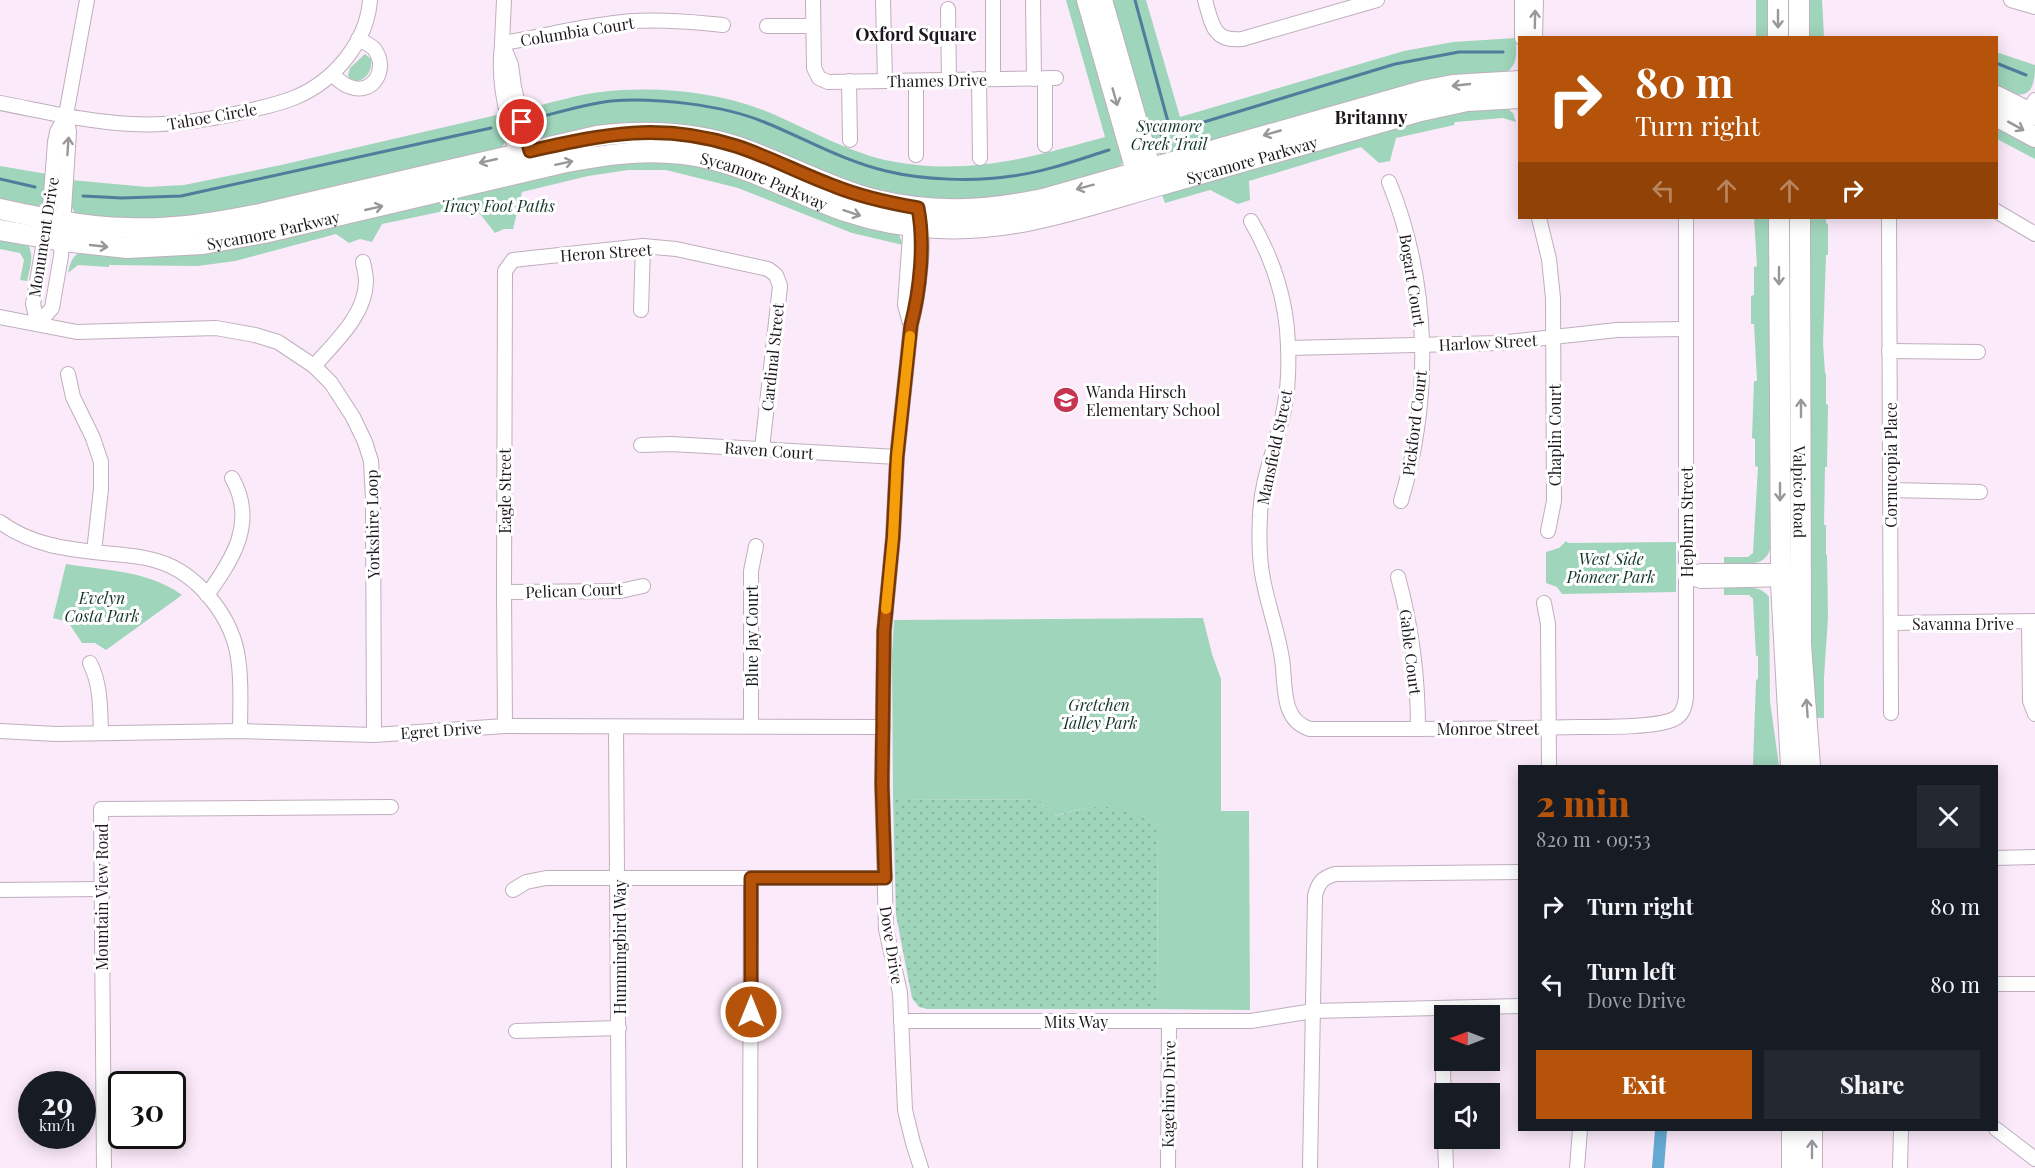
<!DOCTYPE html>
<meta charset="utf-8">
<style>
body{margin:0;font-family:"Playfair Display",serif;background:#242831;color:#f1f3f6;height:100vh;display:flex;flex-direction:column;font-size:22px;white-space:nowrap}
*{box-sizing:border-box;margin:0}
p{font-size:20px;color:#9ea1a6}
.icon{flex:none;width:33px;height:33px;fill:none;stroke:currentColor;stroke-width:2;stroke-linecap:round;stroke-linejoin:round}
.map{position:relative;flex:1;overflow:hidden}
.sheet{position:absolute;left:1518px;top:765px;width:480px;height:366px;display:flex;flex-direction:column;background:#171b24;border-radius:0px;box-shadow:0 3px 15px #0003}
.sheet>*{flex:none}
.top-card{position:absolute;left:1518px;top:36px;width:480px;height:183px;border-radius:0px;box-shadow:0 3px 15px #0003;background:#b45309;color:#fff;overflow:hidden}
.needle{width:39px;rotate:270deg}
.buttons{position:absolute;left:1434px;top:1005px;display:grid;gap:12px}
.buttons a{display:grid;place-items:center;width:66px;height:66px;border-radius:0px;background:#171b24;box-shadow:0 3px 15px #0003;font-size:30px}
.speed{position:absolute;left:18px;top:1071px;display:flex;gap:12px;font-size:30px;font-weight:700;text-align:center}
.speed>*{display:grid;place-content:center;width:78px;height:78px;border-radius:50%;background:#171b24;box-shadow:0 3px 15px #0003;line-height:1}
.speed small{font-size:15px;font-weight:400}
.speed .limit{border:3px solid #111;border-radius:9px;background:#fff;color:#111}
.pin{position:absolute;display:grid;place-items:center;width:51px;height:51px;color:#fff;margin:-26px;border:3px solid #fff;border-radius:50%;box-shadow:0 2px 6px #0007}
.me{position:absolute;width:66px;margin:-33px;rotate:0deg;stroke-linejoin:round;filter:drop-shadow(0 0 4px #0008)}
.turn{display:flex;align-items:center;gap:21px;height:126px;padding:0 18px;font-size:27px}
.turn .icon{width:78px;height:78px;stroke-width:2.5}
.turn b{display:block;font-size:42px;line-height:51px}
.lanes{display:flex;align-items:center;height:57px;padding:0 18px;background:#0003;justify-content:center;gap:30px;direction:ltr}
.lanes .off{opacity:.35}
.round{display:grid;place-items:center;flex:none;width:63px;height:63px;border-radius:0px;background:#242831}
.overview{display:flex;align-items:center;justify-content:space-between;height:102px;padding:0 18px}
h1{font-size:36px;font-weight:800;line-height:45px;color:#b45309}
.button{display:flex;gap:12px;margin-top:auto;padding:12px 18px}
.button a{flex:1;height:69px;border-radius:0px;background:#b45309;color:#fff;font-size:24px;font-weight:800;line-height:69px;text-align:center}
.button a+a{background:#242831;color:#f1f3f6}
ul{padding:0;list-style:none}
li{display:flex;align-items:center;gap:18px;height:78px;padding:0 18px}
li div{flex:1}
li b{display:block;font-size:22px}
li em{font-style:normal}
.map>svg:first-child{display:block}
.grass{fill:url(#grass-dots)}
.green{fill:#9fd5ba}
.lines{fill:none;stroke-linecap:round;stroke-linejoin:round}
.stream{stroke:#4e7e9c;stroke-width:3}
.canal{stroke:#63a9d2;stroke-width:12}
.street-casing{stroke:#bfafbe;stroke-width:16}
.secondary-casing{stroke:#bfafbe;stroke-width:22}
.street{stroke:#fff;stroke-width:14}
.secondary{stroke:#fff;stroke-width:20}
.oneway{stroke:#9a979a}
.route-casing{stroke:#753606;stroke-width:15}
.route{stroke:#b45309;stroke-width:10}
.slow{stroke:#f59e0b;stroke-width:10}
.labels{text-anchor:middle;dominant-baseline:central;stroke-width:6;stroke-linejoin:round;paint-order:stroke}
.street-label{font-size:16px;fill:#1e181e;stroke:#fff}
.park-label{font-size:16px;font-style:italic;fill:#113425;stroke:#fff}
.poi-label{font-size:16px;fill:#1e181e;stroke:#fff;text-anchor:start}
.neighbourhood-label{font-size:18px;font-weight:bold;fill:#1e181e;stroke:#fff}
</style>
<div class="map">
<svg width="2035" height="1168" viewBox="0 0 2035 1168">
<defs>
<pattern id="grass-dots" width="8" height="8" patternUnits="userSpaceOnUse" patternTransform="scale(1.5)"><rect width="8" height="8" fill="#9fd5ba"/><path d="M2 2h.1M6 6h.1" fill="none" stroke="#88b69f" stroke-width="1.8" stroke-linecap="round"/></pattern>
</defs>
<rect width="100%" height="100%" fill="#fbeafa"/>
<path class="grass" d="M893 799 1040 800 1055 816C1096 804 1121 799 1157 826L1158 1009H927L919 1007 912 998 896 915Z"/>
<g class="green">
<path d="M1066 0H1079L1124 159 1120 167 1016 197 934 202 878 193 749 143 539 140 531 133 525 109C550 103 576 95 601 92 655 86 712 91 763 110 803 126 843 150 885 160 966 177 1029 158 1105 137Z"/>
<path d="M1110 0H1146L1180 117 1404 51 1453 42 1516 38C1516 52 1519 65 1505 73L1164 156 1155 152Z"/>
<rect x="1756" y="0" width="12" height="37"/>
<polygon points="1809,0 1822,0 1824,37 1810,37"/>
<path d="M1996 52 2035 65C2035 98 2024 99 1997 89Z"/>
<path d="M365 54 371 59C373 72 364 83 351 81L348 75 350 68Z"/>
<polygon points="1507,108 1513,113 1516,122 1503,118 1455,122 1454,125 1396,138 1390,161 1379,163 1361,147 1249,181 1250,200 1238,204 1210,190 1165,203 1161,192 1454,111"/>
<polygon points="501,114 506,140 502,148 245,210 145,222 76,215 71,206 71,180 147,187 184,185 281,165"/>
<polygon points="1996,124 2035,146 2035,159 1997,139"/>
<path d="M623 159 705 165 898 232 903 245 852 233 738 188 666 170H628L588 176 522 192 513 229H504L495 233 473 205 382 224 372 242 360 239 349 243 336 234 235 261 198 266 109 265V267L78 265 68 273C73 248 82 251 105 253Z"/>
<path d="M0 166 47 174C47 182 47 192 45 199 40 215 12 205 0 203Z"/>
<path d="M1754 218H1769L1770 548C1767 569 1740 563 1724 563V557H1748L1753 553 1758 467 1755 466V439L1752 438 1754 381H1757L1754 324H1751V296L1754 295V267L1757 266Z"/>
<polygon points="1810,218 1826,218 1826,223 1828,224 1828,255 1826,255 1823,343 1825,373 1826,374 1826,404 1828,405 1827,467 1825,467 1824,525 1826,525 1826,555 1827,555 1828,617 1824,678 1824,718 1812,718"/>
<path d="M0 236 27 243C35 255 30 268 27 281L20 280 24 260 20 253 0 249Z"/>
<polygon points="1566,541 1568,543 1676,542 1676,592 1562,594 1557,587 1546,583 1546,552 1559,548"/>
<path d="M66 564C107 571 147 570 182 595L106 650 95 643H82L68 622 53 618Z"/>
<path d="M1724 588C1739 588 1760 583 1769 597L1770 701 1779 766H1753L1756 680 1758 679V656H1756L1753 599 1749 595H1724Z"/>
<path d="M1203 618 1212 654 1221 679V811H1249L1250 1010 1158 1009 1157 826C1123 800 1094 804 1054 816L1040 800 893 799 892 655 894 620Z"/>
</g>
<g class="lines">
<g class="stream">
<polyline points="1135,0 1171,133"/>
<polyline points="1996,63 2026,75"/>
<path d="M540 117C563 111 587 104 611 101 654 97 723 105 764 122 804 138 843 161 886 171 923 180 975 182 1012 176 1045 172 1077 160 1109 150"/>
<polyline points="1161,135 1395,64 1459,52 1503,52"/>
<polyline points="0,179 35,187"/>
<polyline points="83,196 122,198 181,196 491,128"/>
</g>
<polyline class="canal" points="1658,1168 1661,1130"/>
<g class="street-casing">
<g id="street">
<polyline points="504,0 502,43 511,65 514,87 529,151 529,159"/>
<polyline points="813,0 814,68 819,78 828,82 1056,78"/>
<polyline points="883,0 885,81"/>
<polyline points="993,0 993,79"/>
<polyline points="1033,0 1034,79"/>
<path d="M1205 0C1212 24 1213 42 1242 39L1377 0"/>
<polyline points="2011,0 2035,7"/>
<polyline points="948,9 949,80"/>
<polyline points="767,26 813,26"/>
<polyline points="1522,38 1522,0"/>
<polyline points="1535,38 1536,0"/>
<path d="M502 43C538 38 572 28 607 24 645 18 685 21 723 25"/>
<path d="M502 45C497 83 508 117 516 154L521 160"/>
<path d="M332 75C337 78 342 84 348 86 372 97 389 70 375 50 372 45 363 42 358 39"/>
<polyline points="979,79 980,158"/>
<polyline points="1045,79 1045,145"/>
<polyline points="849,81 850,140"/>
<polyline points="916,81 916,155"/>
<path d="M0 103C43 111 87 122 131 124 167 126 203 121 239 113 258 108 278 105 296 97 334 81 367 42 370 0"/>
<polyline points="2029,111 2035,100"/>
<path d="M1389 182C1430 283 1432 397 1401 501"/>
<polyline points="1996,211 2035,234"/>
<polyline points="1539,218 1549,259 1553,298 1554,501 1548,531"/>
<polyline points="1889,218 1891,713"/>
<path d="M920 219C925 245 918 299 911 325L897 457 893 537 884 631 882 784 886 929 900 993 905 1110 913 1143 921 1168"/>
<path d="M1251 221C1273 259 1287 302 1288 346 1289 367 1288 389 1284 409 1277 445 1261 478 1260 516 1259 536 1259 559 1263 579 1268 606 1278 632 1282 659 1286 684 1280 720 1310 729 1399 729 1489 729 1579 727 1600 727 1656 728 1674 719 1683 715 1685 706 1686 697V218"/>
<polyline points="641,310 643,246"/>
<polyline points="0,317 77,332 216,328 255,335 278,342 314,366 331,383 353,417 365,442 371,461 373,499 374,735"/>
<polyline points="910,323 905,305 910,236 914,218"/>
<polyline points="38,324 33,304 50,207 55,142 57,132 66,115 87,0"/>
<polyline points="38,324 52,308 61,256 69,132 66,115"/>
<polyline points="1289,348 1499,343 1617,330 1686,329"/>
<polyline points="1889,351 1978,352"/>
<path d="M314 366C334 343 366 315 366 281 366 275 364 268 363 262"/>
<polyline points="68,374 73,397 93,438 101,462 101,489 94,552"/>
<polyline points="641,445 671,444 897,457"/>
<polyline points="1890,490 1980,492"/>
<path d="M0 522C31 545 66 549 103 553 125 555 146 556 166 564 202 579 233 620 238 658 242 681 240 707 240 731"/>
<polyline points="1686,576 1701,571 1787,571"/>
<polyline points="1686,576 1701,581 1788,579"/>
<path d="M1398 577C1412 628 1418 676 1418 729"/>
<polyline points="504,592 620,591 643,586"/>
<path d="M207 595C233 559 257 522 232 478"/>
<polyline points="1544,603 1548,624 1549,766"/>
<polyline points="1891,623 2035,621"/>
<polyline points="2029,623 2030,701 2035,714"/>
<path d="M90 663C101 685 100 708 101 732"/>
<polyline points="505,726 504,592 505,271 513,260 643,246 676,249 768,269 776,275 780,286 762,449"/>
<polyline points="751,726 751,571 756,546"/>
<polyline points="616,727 619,1168"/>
<polyline points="0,731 56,734 240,731 374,735 505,726 883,727"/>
<polyline points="1996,858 2035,857"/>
<polyline points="0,890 100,889"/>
<polyline points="513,890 526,882 546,878 885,878"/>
<polyline points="1996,984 2035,984"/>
<polyline points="1442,1008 1444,1120"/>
<polyline points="901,1021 1251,1021 1313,1011 1520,1006"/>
<polyline points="516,1031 619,1028"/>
<polyline points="1996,1129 2035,1159"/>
<polyline points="1445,1138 1446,1168"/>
<polyline points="104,1168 101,809 391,807"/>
<polyline points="750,1168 751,878"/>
<polyline points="1168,1168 1169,1021"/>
<path d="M1310 1168 1315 896C1318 883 1322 878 1335 874L1520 872"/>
<polyline points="1577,1168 1580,1130"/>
<polyline points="1900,1168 1901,1130"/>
</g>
</g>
<g class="secondary-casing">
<g id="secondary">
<polyline points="1087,0 1140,185"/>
<polyline points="1102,0 1154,181"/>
<polyline points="1778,0 1778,38"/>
<polyline points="1799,0 1799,38"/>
<polyline points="1996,96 2035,115"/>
<polyline points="1996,116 2035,137"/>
<path d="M0 209C42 218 84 227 127 228 172 230 216 223 260 214L597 136C645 130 695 132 741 148 785 163 827 187 872 199 933 214 983 211 1043 199L1422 91 1453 85 1520 81"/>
<polyline points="1779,218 1781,584 1791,766"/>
<path id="s1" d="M1800 218 1801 644 1810 766"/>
<path id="s2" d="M0 230 63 241 127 248 203 244 264 233 562 163C612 153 659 147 710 159 757 170 799 195 845 211 875 221 907 227 938 228 1017 232 1089 205 1164 184 1250 160 1336 135 1421 111L1467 101 1520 98"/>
<polyline points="1812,1130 1812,1168"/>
<polyline points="1792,1168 1792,1130"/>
</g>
</g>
<use href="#street" class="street"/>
<use href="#secondary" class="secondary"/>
</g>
<defs><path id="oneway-shaft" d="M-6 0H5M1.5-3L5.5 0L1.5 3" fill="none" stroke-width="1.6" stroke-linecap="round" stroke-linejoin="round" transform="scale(1.5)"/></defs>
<g class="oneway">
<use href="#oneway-shaft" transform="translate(1535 19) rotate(-89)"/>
<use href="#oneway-shaft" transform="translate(1778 19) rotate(90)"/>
<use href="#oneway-shaft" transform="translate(1461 85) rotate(174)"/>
<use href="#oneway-shaft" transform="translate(1115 97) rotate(74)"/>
<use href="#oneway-shaft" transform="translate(2016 126) rotate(29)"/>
<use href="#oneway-shaft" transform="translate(1272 133) rotate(164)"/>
<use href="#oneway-shaft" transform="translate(68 146) rotate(-86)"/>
<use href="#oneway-shaft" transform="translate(488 161) rotate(167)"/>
<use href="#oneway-shaft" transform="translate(564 163) rotate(-12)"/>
<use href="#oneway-shaft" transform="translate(1085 187) rotate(165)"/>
<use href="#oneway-shaft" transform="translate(374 208) rotate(-13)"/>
<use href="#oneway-shaft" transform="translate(852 213) rotate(18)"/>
<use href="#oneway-shaft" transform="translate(99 246) rotate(6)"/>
<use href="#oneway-shaft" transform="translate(1779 276) rotate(90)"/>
<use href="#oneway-shaft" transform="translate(1801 408) rotate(-90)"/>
<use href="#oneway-shaft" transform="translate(1780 492) rotate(90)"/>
<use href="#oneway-shaft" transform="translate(1807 708) rotate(-94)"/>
<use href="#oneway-shaft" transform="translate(1812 1149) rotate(-90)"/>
</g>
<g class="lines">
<g class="route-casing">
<path id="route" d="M522 122 530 151C605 134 660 122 736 146 770 157 801 174 834 186 861 197 889 203 918 208 925 244 920 290 911 325L897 457 893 537 884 631 882 784 885 878H751V1012"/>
</g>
<use href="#route" class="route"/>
<polyline class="slow" points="886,609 893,537 897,457 910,336"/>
</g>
<defs>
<g id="school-disc" transform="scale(1.35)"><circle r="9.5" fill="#c53450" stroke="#fff"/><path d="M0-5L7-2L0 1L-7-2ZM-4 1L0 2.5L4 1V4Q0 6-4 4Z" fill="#fff"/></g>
</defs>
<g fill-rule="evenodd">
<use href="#school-disc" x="1066" y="400"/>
</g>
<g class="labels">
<g class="street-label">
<text transform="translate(577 31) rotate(-9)">Columbia Court</text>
<text transform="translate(937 80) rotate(-1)">Thames Drive</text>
<text transform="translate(212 116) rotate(-10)">Tahoe Circle</text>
<text stroke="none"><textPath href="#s2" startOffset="1284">Sycamore Parkway</textPath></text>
<text stroke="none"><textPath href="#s2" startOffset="780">Sycamore Parkway</textPath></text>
<text stroke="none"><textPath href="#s2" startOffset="276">Sycamore Parkway</textPath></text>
<text transform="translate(43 237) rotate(-81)">Monument Drive</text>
<text transform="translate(606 252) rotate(-4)">Heron Street</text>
<text transform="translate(1413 280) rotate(81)">Bogart Court</text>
<text transform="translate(1488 342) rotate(-3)">Harlow Street</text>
<text transform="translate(772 357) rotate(-84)">Cardinal Street</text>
<text transform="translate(1414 423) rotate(-83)">Pickford Court</text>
<text transform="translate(1554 435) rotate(-90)">Chaplin Court</text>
<text transform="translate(1274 447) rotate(-78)">Mansfield Street</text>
<text transform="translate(769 450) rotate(4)">Raven Court</text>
<text transform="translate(1890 465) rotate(-90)">Cornucopia Place</text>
<text transform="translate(504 491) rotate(-90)">Eagle Street</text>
<text stroke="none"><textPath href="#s1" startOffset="274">Valpico Road</textPath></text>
<text transform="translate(1686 522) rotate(-90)">Hepburn Street</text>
<text transform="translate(372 524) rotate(-91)">Yorkshire Loop</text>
<text transform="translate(574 590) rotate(-2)">Pelican Court</text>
<text x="1963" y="623">Savanna Drive</text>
<text transform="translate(751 636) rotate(-90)">Blue Jay Court</text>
<text transform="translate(1411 652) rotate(83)">Gable Court</text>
<text x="1488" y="728">Monroe Street</text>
<text transform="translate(441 730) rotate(-4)">Egret Drive</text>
<text transform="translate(101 897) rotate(-90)">Mountain View Road</text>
<text transform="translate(892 945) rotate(81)">Dove Drive</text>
<text transform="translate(619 947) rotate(-90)">Hummingbird Way</text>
<text x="1076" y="1021">Mits Way</text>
<text transform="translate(1168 1094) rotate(-89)">Kagehiro Drive</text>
</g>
<g class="park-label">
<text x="1169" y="125">Sycamore<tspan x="1169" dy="18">Creek Trail</tspan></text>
<text x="498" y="205">Tracy Foot Paths</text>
<text x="1611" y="558">West Side<tspan x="1611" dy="18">Pioneer Park</tspan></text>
<text x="102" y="597">Evelyn<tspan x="102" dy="18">Costa Park</tspan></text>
<text x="1099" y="704">Gretchen<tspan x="1099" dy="18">Talley Park</tspan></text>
</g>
<g class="poi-label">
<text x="1086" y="391">Wanda Hirsch<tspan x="1086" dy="18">Elementary School</tspan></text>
</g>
<g class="neighbourhood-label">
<text x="916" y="34">Oxford Square</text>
<text x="1371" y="117">Britanny</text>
</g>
</g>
</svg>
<div class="buttons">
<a><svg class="needle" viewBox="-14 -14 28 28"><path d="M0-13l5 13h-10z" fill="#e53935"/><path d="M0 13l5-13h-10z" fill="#9ea1a6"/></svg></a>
<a><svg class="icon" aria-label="sound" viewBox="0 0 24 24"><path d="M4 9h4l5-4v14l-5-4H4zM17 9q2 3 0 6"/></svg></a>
</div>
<div class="speed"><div>29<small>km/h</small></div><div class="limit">30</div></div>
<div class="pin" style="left:522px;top:122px;background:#d93025"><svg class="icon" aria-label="arrive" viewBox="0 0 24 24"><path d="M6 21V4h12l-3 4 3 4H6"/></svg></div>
<svg class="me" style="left:751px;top:1012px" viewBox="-20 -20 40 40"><circle r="17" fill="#b45309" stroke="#fff" stroke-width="3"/><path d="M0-11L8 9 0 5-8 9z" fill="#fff"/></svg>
<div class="top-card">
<div class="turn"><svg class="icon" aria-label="right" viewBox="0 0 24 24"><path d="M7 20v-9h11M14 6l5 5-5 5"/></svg><div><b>80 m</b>Turn right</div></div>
<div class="lanes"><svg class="icon off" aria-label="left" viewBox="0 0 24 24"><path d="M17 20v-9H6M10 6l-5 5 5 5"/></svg><svg class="icon off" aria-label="ahead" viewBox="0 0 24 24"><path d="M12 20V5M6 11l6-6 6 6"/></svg><svg class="icon off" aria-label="ahead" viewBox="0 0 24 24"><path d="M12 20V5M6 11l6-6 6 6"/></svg><svg class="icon" aria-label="right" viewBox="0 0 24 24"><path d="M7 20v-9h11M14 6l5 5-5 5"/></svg></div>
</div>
<section class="sheet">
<div class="overview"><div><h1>2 min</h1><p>820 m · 09:53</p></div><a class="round"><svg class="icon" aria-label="close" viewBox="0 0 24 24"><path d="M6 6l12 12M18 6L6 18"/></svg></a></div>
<ul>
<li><svg class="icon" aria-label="right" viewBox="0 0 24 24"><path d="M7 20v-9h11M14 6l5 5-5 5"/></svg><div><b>Turn right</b></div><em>80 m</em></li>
<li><svg class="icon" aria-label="left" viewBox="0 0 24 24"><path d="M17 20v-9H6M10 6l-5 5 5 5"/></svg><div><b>Turn left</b><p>Dove Drive</p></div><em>80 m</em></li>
</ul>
<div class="button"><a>Exit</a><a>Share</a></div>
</section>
</div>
